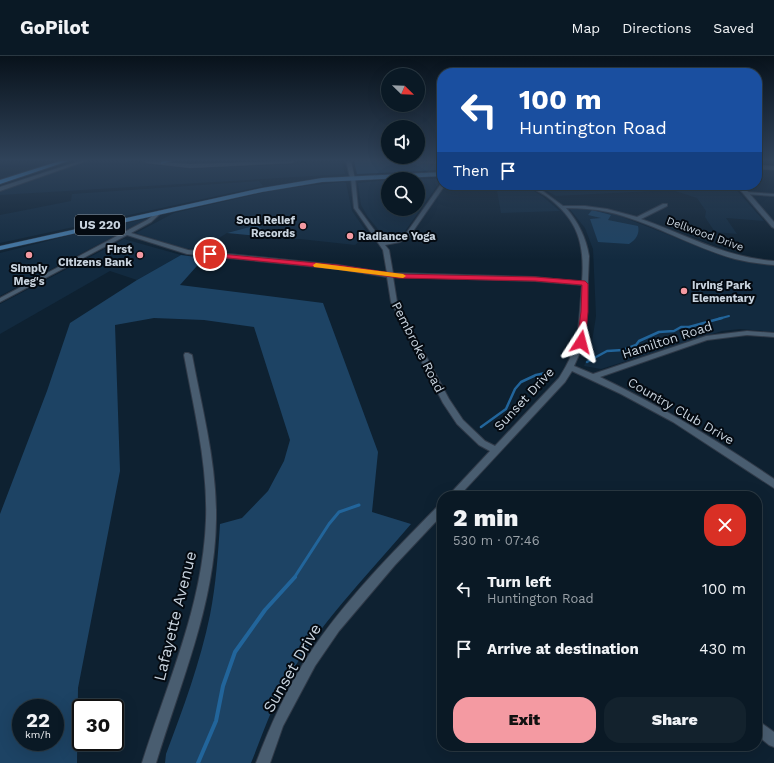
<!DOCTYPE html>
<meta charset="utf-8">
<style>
body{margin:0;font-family:"Work Sans",sans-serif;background:#13222d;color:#f1f3f6;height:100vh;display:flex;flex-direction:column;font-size:15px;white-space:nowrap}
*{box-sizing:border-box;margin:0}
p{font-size:13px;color:#99a0a7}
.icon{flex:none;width:22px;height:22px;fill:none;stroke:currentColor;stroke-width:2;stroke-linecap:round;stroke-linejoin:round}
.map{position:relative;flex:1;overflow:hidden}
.details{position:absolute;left:437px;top:435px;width:325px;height:260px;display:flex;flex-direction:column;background:#0a1925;border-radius:16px;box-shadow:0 4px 16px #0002,0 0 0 1px #2a3842}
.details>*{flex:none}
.top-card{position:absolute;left:437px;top:12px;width:325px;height:122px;border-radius:16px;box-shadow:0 4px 16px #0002,0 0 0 1px #2a3842;background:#1a4fa0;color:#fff;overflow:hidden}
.needle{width:26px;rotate:113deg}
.fabs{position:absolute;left:381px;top:12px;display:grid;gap:8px}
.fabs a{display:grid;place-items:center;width:44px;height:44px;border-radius:50%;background:#0a1925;box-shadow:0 4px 16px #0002,0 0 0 1px #2a3842;font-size:20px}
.speed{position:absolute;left:12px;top:643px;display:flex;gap:8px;font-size:20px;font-weight:700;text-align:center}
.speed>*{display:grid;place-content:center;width:52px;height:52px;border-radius:50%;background:#0a1925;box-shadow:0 4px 16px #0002,0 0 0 1px #2a3842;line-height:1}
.speed small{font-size:10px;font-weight:400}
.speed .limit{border:2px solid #111;border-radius:6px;background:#fff;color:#111}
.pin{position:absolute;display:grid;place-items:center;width:34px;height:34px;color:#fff;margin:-17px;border:2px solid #fff;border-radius:50%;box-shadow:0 1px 4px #0007}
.me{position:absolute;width:44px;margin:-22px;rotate:9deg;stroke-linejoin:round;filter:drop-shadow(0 0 3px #0008)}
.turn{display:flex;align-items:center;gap:14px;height:84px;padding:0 16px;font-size:18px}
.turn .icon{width:52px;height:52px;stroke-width:2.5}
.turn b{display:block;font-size:28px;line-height:34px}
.then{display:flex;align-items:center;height:38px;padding:0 16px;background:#0003;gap:8px;font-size:15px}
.round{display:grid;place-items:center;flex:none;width:42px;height:42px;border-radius:16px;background:#13222d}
.summary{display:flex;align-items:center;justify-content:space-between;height:68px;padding:0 16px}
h1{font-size:24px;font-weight:800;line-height:30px}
.action{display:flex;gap:8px;margin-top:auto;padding:8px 16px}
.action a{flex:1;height:46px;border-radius:16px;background:#f49aa2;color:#111;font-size:16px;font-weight:800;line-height:46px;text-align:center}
.action a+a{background:#13222d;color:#f1f3f6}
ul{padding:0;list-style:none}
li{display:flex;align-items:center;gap:12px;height:60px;padding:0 16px}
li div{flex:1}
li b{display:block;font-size:15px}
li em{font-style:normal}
header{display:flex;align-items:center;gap:24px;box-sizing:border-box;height:56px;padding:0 20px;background:#0a1925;border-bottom:1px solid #2a3842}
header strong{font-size:19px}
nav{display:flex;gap:22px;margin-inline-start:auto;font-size:14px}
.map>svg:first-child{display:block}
.built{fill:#122a3f}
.green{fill:#1d4364;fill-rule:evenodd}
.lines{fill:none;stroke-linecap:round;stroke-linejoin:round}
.stream-far3{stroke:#22659b;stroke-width:2}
.stream-far2{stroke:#22659b;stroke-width:2.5}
.stream-far1{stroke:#22659b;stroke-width:3}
.stream{stroke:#22659b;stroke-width:4}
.minor-casing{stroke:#303a48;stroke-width:2}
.tertiary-casing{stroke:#303a48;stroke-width:2}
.secondary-casing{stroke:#303a48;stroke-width:1}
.primary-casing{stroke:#303a48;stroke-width:1}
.motorway-casing{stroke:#303a48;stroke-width:2}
.minor{fill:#495d70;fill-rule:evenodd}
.tertiary{fill:#495d70;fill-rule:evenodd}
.secondary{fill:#495d70;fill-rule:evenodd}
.primary{fill:#477dac;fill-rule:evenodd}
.motorway{fill:#4592d4;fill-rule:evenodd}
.route{fill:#e11d48;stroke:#92132f}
.slow{fill:#f59e0b}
.poi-dot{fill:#f49aa2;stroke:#040a11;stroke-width:1.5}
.labels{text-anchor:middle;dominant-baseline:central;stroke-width:4;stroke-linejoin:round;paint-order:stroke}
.far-poi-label{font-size:11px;font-weight:bold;fill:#c8d3de;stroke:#040a11;text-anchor:end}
.far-street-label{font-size:11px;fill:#c8d3de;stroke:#040a11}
.shield{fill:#040a11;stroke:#8d97a0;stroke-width:1}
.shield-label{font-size:12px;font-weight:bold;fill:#c8d3de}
.street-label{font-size:13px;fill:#c8d3de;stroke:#040a11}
.near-street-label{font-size:16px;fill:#c8d3de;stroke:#040a11}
</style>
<header>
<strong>GoPilot</strong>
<nav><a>Map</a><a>Directions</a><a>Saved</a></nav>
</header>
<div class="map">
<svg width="774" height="707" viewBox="0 0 774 707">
<rect width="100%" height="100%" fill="#0e2131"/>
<g class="built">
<polygon points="89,105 121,105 188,113 342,106 345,118 0,139 0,135 24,125"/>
<polygon points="418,123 442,123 403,178 392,184 386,183 368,161 361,149 358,127 388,124 388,153 418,153"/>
<polygon points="259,125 263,130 0,187 0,159 71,145 72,138"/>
<polygon points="343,126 346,127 352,155 368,178 355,189 300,183 292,183 281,174 269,178 257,169 227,177 200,194 182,192 136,177 174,157 279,133"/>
<polygon points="496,129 524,129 542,140 560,155 501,157"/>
<polygon points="537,129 732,129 764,165 726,162 737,178 715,176 705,161 706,155 697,142 672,134 556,140"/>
<polygon points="569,152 586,152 612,157 726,201 774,210 774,276 740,273 722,275 601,313 584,310 591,292 596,260 593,193 585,172"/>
<polygon points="145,163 145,164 0,240 0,197 75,178"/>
<polygon points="124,183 181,199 137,224 110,215 0,278 0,248"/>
</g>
<g class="green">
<polygon points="354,105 391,105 442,109 442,114 357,118"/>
<path d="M592 154 611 159 608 164 638 170C640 177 636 184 629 188L598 186 590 163 601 162 588 159Z"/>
<polygon points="257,169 269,178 281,174 292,183 227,177"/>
<path d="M181 199 204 202 180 229 323 247 378 396 372 456 411 468C371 515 327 560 294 612 275 641 264 675 251 707H165L166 698C183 653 200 607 210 559 216 529 218 498 220 468L242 462 268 435 284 405 290 384 254 271 204 264 154 262 115 269 120 415 78 632 77 707H0V458L47 335 70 267 137 224ZM21 652H55V686H21Z"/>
</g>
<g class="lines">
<polyline class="stream-far3" points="718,263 729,260"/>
<g class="stream-far2">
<polyline points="587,306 607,295 623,294 636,289 639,285 659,276 674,275 681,271 689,271 722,262"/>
<polyline points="481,371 506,353 515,333 521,326 536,319 550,316"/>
</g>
<polyline class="stream-far1" points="294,522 329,468 339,456 359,449"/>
<polyline class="stream" points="198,707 216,665 223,630 235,596 265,554 295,521"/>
<g class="minor-casing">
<g id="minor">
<path d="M353 121 355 122 358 152 383 186 396 184 405 179 441 128 445 129 409 181 400 186 385 189 389 194 393 217 535 221 582 226C585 188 578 163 546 140 540 136 533 133 528 129H533L540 133 563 150H585L607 153 637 161 663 148H667V150L641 163C687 179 724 201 774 205V209C761 208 747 206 735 203 691 191 652 166 608 156 594 153 580 152 566 152 578 166 586 181 589 200L586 272 582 292 574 310 593 318 706 280 747 275 774 277V281L747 279 707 284 600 321C661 350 718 385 774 423V432L673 366 621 338 572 315 565 326 459 440H448L490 395 479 389 457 368 443 347 391 246 387 221 338 213 187 198 127 179 0 246V242L147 164 159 155H161V157L151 166 131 177 188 194 338 209 387 217 383 194 354 152 351 122ZM393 221 535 225 582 229C578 268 582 287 559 322L495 390 485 385 463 364 449 343 397 246Z"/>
<polygon points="746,136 774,138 774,140 744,138 744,137"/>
<path d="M185 297H188L192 299C202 353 217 408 216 464 215 548 180 628 156 707H142C167 628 203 549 206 464 208 409 194 353 184 299Z"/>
<path d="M442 448V459L395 509 339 575 315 610 283 670 270 707H256C270 670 286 634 308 600 344 545 392 497 439 449Z"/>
<polygon points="757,664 774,676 774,691 769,689 757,679"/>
</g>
</g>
<g class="tertiary-casing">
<g id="tertiary">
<polygon points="80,105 86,105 0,135 0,131"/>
<polygon points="736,129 742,129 774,166 774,172 772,171"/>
</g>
</g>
<g class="secondary-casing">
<g id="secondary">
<polygon points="144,105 190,108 295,105 292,107 190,112 146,107"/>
<polygon points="346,105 351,105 355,123 350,122"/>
<polygon points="416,105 442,105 442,108 418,107"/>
<polygon points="757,109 774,110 774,114 757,113"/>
</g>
</g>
<g class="primary-casing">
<polygon id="primary" points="442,116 442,120 322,126 262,136 0,194 0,190 262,132 322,122"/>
</g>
<g class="motorway-casing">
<g id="motorway">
<polygon points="60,105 68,105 0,128 0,124"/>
<polygon points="164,105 172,105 161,108 161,106"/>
</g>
</g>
<use href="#minor" class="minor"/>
<use href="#tertiary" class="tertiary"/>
<use href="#secondary" class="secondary"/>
<use href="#primary" class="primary"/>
<use href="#motorway" class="motorway"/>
</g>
<linearGradient id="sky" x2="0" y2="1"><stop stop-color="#08121b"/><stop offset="0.51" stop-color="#30435a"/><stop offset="1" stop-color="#30435a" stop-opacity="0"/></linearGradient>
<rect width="774" height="204" fill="url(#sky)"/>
<polygon class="route" points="210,197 338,209 399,218 535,221 585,225 588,228 588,256 585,286 581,288 577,286 581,256 582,229 535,225 399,222 338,213 208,200 208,197"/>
<polygon class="slow" points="316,207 403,218 406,220 403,222 314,211 313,209"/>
<g class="poi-dot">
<circle cx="303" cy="170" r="4"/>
<circle cx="350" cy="180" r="4"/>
<circle cx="29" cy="199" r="4"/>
<circle cx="140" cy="199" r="4"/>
<circle cx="684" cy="235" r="4"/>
</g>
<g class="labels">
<g class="far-poi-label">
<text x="295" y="164">Soul Relief<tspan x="295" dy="13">Records</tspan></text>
<text x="358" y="180" text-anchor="start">Radiance Yoga</text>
<text x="132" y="193">First<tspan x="132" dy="13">Citizens Bank</tspan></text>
<text x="29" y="212" text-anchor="middle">Simply<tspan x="29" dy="13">Meg's</tspan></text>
<text x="692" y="229" text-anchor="start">Irving Park<tspan x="692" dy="13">Elementary</tspan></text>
</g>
<g class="far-street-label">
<text transform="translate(705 178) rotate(20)">Dellwood Drive</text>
</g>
<rect class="shield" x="75" y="159" width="50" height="20" rx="3"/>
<g class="shield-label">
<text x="100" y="169">US 220</text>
</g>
<g class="street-label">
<text transform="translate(667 284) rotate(-18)">Hamilton Road</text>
<text transform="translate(418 291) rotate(63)">Pembroke Road</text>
<text transform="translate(524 343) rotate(-47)">Sunset Drive</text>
<text transform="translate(681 355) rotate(30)">Country Club Drive</text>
</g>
<g class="near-street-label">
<text transform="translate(175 560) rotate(-76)">Lafayette Avenue</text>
<text transform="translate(292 612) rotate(-60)">Sunset Drive</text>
</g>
</g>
</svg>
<div class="fabs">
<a><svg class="needle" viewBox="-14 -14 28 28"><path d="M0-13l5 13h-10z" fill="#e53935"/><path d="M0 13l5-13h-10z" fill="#99a0a7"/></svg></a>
<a><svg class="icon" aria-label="sound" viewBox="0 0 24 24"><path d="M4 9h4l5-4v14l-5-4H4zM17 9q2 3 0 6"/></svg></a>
<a><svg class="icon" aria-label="search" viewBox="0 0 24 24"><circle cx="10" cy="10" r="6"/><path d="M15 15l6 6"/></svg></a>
</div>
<div class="speed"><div>22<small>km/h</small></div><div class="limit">30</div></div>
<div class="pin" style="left:210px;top:198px;background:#d93025"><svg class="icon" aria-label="arrive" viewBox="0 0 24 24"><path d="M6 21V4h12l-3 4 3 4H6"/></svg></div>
<svg class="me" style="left:581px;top:286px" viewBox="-20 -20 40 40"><path d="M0-17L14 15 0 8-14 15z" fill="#e11d48" stroke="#fff" stroke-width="4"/></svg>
<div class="top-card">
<div class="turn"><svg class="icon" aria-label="left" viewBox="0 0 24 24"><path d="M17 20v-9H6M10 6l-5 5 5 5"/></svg><div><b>100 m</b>Huntington Road</div></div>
<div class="then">Then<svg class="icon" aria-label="arrive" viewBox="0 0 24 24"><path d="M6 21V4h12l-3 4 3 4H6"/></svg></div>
</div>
<section class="details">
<div class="summary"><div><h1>2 min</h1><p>530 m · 07:46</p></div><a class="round" style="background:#d93025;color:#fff"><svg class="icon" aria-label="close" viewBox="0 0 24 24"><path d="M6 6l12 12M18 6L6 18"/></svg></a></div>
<ul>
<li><svg class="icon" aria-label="left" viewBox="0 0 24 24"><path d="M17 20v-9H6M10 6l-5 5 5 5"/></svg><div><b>Turn left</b><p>Huntington Road</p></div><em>100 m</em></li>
<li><svg class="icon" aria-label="arrive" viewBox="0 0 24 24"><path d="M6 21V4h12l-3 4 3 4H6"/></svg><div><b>Arrive at destination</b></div><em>430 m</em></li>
</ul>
<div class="action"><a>Exit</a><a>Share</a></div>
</section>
</div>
